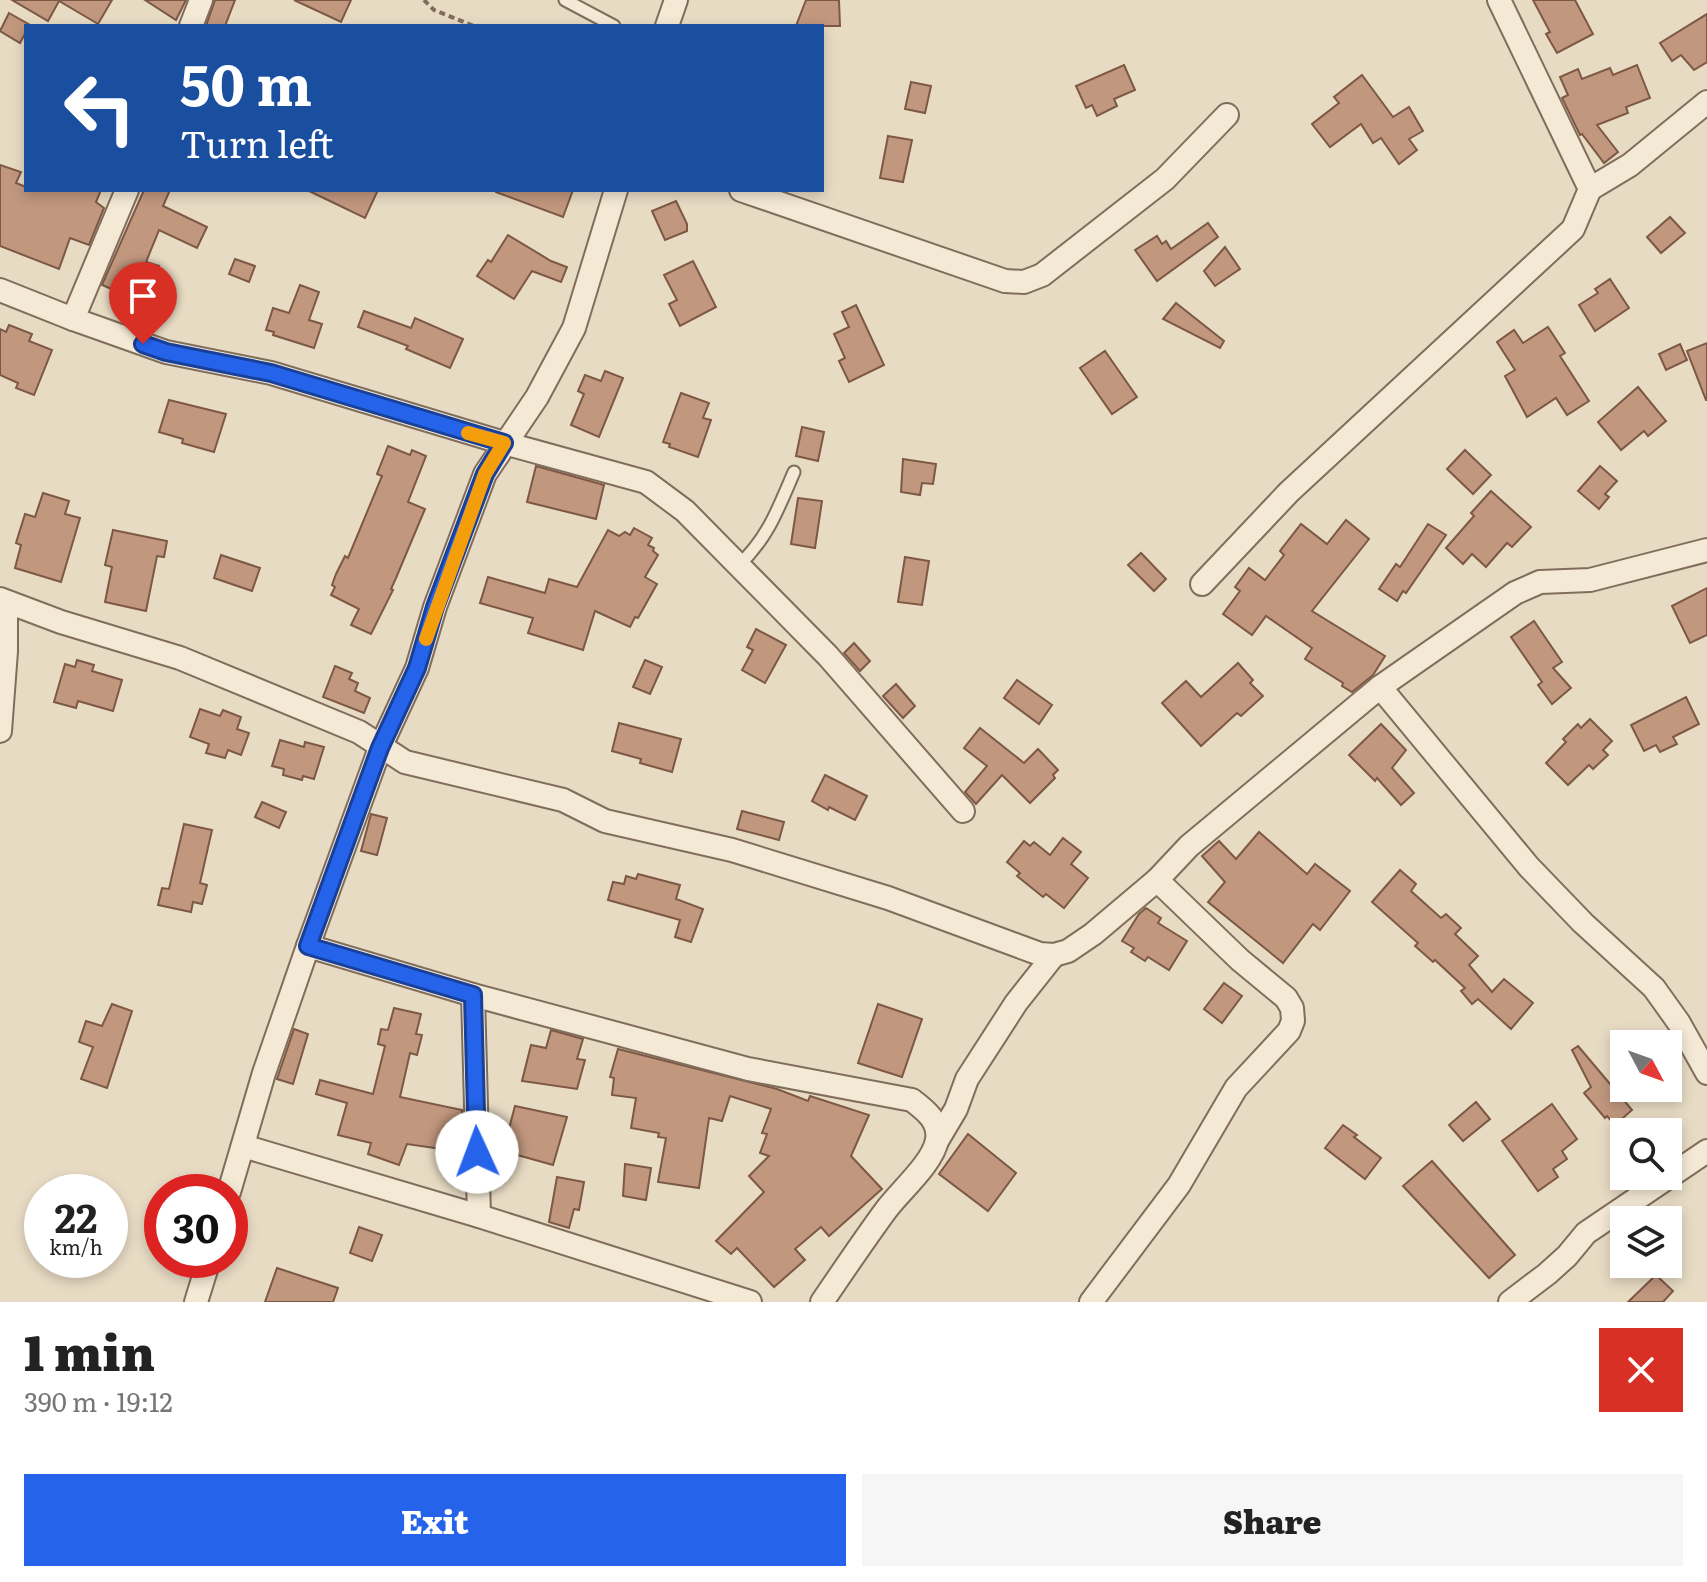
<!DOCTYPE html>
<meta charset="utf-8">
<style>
body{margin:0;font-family:Literata,serif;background:#f6f6f6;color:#222;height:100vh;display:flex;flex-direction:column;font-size:30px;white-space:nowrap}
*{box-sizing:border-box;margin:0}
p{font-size:26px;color:#767676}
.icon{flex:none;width:44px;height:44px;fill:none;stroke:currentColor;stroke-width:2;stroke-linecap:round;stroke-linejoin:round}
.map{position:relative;height:1302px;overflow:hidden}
.sheet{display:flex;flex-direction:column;background:#fff;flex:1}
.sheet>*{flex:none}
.guide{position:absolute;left:24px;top:24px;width:800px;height:168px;border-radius:0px;box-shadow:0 4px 12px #0003;background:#1a4fa0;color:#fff;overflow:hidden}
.needle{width:52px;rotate:131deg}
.buttons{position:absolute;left:1610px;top:1030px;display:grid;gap:16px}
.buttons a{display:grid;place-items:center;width:72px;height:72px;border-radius:0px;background:#fff;box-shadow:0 4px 12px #0003;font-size:40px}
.speed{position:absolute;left:24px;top:1174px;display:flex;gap:16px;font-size:40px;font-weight:700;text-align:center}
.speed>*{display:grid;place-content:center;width:104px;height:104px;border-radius:50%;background:#fff;box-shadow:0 4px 12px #0003;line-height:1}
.speed small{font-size:20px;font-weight:400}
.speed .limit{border:12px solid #d22;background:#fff;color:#111}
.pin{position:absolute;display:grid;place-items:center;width:68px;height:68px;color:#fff;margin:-82px -34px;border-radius:50% 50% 50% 0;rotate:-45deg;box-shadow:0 0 8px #0007}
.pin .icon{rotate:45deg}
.me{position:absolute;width:88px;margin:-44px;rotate:358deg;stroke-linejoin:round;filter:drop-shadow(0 0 6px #0008)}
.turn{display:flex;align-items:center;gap:28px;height:168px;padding:0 24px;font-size:36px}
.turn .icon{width:104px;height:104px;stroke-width:2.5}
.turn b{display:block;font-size:56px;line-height:68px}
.round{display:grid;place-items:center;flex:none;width:84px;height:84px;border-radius:0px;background:#f6f6f6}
.headline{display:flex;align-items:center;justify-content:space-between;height:136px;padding:0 24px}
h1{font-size:48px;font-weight:800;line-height:60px}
.cta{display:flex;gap:16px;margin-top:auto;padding:16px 24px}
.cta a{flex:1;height:92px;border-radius:0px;background:#2563eb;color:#fff;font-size:32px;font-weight:800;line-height:92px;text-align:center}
.cta a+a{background:#f6f6f6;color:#222}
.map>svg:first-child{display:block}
.building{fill:#c1977e;stroke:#7c5845;stroke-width:2}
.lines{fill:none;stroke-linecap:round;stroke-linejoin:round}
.service-casing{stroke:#806d5c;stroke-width:15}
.minor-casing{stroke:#806d5c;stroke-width:26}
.path{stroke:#806d5c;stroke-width:4;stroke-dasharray:6 4;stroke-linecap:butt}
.service{stroke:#f4e9d5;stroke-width:11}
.minor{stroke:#f4e9d5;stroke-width:22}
.route-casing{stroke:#184099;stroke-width:20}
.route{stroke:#2563eb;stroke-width:14}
.slow{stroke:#f59e0b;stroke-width:14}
</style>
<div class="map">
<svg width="1707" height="1302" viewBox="0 0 1707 1302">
<rect width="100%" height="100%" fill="#e8dbc4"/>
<g class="building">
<polygon points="12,0 112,0 98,24 59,1 48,21"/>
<polygon points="145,0 186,0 176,20"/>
<polygon points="215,0 235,0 225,26 206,26"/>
<polygon points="294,0 351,0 341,22"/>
<polygon points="806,0 839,0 840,26 796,26"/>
<polygon points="1533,0 1575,0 1593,34 1557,53 1546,34 1550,32"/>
<polygon points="9,13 30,25 26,26 26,32 20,43 0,31"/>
<polygon points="1707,14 1707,62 1694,70 1681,55 1672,61 1660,43"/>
<polygon points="1124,65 1135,90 1114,99 1117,106 1097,116 1092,105 1086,108 1076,86"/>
<polygon points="1637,65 1650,98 1626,107 1628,113 1597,125 1618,152 1604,163 1582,134 1580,135 1562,98 1568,95 1560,77 1578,69 1582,79 1610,68 1613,75"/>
<polygon points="1362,75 1393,117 1409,107 1423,131 1409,139 1417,150 1399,164 1381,138 1373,143 1361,124 1330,147 1312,124 1339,103 1334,97"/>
<polygon points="911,82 931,86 925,113 905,109"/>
<polygon points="888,136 912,140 903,182 880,178"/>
<polygon points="0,165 21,172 16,183 26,187 26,190 101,190 96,202 104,208 89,245 70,238 59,269 0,246"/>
<polygon points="144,190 170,190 163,206 207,227 197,248 159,230 146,262 159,266 152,283 131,275 123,294 102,285"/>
<polygon points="307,190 378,190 365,218"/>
<polygon points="496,190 573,190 563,217 496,192"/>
<polygon points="676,201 687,224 687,231 665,240 652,211"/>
<polygon points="1670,217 1685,233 1661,253 1647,237"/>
<polygon points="1208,223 1218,237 1157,281 1135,250 1157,236 1162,244 1166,241 1171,249"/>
<polygon points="508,235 551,261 567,267 561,282 532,271 514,299 477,276 488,260 491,262"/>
<polygon points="1225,247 1240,269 1215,286 1204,271"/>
<polygon points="235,259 255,266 249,282 229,274"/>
<polygon points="693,261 716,307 680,326 669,304 677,300 664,275"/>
<polygon points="1610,279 1629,308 1595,331 1579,305 1598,293 1595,289"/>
<polygon points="300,285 319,292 309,320 322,324 314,348 273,335 274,332 266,330 273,308 289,313"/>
<polygon points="1176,303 1224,341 1220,348 1163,319"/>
<polygon points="856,305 884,365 849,382 839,361 845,358 834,334 849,327 842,312"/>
<polygon points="364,311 411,328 415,318 463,339 450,368 406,349 408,346 358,327"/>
<polygon points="9,325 32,334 29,341 52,350 34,395 16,388 18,383 0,375 0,329 6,332"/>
<polygon points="1548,327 1565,353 1560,356 1589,401 1567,415 1556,398 1527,417 1505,376 1515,370 1497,342 1514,330 1523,343"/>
<polygon points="1707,343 1707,400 1706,400 1687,351"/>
<polygon points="1680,344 1687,360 1666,370 1659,354"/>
<polygon points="1105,351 1137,397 1112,414 1080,368"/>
<polygon points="605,371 623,378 599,437 571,425 584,394 578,391 585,375 601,381"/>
<polygon points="1638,387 1666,421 1648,436 1644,431 1621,450 1598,422"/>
<polygon points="681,393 709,403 703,418 711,420 698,457 669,447 670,444 663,442"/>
<polygon points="169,400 226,414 214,452 182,443 183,439 159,432"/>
<polygon points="802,427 824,432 818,461 796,456"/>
<polygon points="388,446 410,455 412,450 426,456 408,502 425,509 396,578 391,589 393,590 371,634 351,625 359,609 331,595 335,587 332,585 336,574 345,556 348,558 382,476 377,474"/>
<polygon points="1465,450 1491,475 1473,494 1447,469"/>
<polygon points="903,459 936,464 933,484 922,483 920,495 901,492"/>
<polygon points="536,466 604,485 596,519 527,502"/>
<polygon points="1600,466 1617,481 1605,494 1609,497 1599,509 1578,491"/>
<polygon points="1491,491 1531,527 1512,547 1507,543 1486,567 1472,554 1463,564 1446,548 1474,516 1471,513"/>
<polygon points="43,493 69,501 65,514 80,518 61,582 15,568 21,545 16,543 25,514 35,517"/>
<polygon points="798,498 822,501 815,548 791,544"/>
<polygon points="1346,520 1369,539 1312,611 1385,656 1373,675 1352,692 1342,686 1343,683 1305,659 1312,648 1266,616 1252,635 1223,614 1240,591 1235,587 1249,568 1265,580 1284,555 1280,551 1301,524 1327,544"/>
<polygon points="1428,524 1446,535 1406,593 1403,591 1397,601 1379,589 1396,564 1400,567"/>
<polygon points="634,528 652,538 648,545 654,548 653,551 658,555 645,577 657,584 638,618 635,617 630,627 595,611 583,650 528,633 533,618 480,603 488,577 545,593 549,579 577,587 608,530 619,536 625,532 630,535"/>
<polygon points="113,530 167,541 164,557 157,556 146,611 105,602 112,567 105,565"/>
<polygon points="1141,553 1166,579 1154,591 1128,565"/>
<polygon points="221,555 260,568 252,591 214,578"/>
<polygon points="905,557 929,561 922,605 898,602"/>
<polygon points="1707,588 1707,635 1690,643 1672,606"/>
<polygon points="1534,621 1562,662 1553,668 1571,688 1552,704 1538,685 1542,682 1511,637"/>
<polygon points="756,629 786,645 765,683 742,670 753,650 747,647"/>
<polygon points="854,643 870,661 860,671 844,653"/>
<polygon points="77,660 94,665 92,671 122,680 113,711 78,701 76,708 54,702 65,664 75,667"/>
<polygon points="645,660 662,667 650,694 633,687"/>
<polygon points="1238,663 1253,680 1250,683 1263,696 1241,716 1237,713 1201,746 1162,703 1186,681 1201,697"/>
<polygon points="335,666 352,673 349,679 358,683 355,691 370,698 364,713 323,697"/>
<polygon points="1017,680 1052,705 1039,724 1004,698"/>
<polygon points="896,684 915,706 903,718 883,696"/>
<polygon points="1686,697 1699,724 1673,737 1677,744 1660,752 1656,745 1644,751 1631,725"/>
<polygon points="200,709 220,716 223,710 241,717 237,729 249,733 241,755 228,750 225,758 206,753 209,744 190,737"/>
<polygon points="1590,719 1612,741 1603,750 1608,755 1593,769 1589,765 1568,785 1546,763 1566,742 1563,739 1578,724 1581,728"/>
<polygon points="619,723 681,739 672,772 640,763 641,759 612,751"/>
<polygon points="1381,724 1406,750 1392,768 1414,793 1401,805 1377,778 1375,781 1349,755"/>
<polygon points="980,728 1024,763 1038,749 1058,770 1053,775 1055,778 1030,803 1002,775 976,804 965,792 987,766 964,748"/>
<polygon points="280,740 304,747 305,742 324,747 314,779 303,776 302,780 283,775 284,769 272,766"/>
<polygon points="825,775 867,796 855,820 829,807 828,810 812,801"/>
<polygon points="262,802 286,812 279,828 255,817"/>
<polygon points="742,811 784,822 779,840 737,829"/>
<polygon points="371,814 387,818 377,855 361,851"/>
<polygon points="184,824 212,830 200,883 207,885 202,904 193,902 191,912 158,905 162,888 169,889"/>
<polygon points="1259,832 1307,874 1315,864 1350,891 1320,930 1313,924 1283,963 1208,902 1225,882 1202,856 1219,841 1236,859"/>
<polygon points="1063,838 1081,852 1071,864 1088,878 1064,908 1046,894 1043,897 1017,876 1020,873 1007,862 1024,841 1030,846 1034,842 1050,855"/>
<polygon points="1400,870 1416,884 1411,891 1441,918 1446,914 1461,928 1455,934 1478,956 1469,965 1492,992 1504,979 1533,1003 1511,1029 1478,999 1472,1004 1461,991 1465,988 1435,960 1433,962 1415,946 1418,943 1372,902"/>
<polygon points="638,874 680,885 676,899 703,909 691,942 675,937 680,920 608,900 613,882 624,884 626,876 636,879"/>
<polygon points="1146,908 1161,918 1158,923 1187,941 1169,970 1148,957 1145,961 1131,952 1134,948 1122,941 1139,914"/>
<polygon points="1224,983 1242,996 1222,1023 1204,1009"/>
<polygon points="112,1004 132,1011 107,1088 81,1079 93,1047 79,1042 86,1021 102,1026"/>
<polygon points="878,1004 922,1019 902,1077 858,1063"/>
<polygon points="394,1008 421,1014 416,1034 422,1035 417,1055 410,1053 400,1097 462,1110 463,1152 407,1144 399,1165 368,1154 371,1143 338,1135 347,1103 316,1094 320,1080 373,1094 385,1046 378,1044 381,1029 388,1030"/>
<polygon points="294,1029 308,1034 293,1084 277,1079"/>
<polygon points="551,1030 583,1039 577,1059 585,1060 577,1089 522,1081 531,1045 546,1048"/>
<polygon points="1578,1046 1632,1110 1615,1125 1607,1116 1605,1118 1584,1093 1591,1087 1572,1050"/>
<polygon points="618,1049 777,1089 808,1101 810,1096 869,1115 851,1156 882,1189 829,1236 821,1227 795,1249 805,1260 774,1287 737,1248 731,1254 716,1241 764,1192 749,1176 769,1156 760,1153 767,1134 762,1133 771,1109 730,1096 722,1121 709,1118 699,1188 658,1182 666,1138 658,1137 659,1133 631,1128 636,1098 612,1095 614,1078 610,1077"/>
<polygon points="1476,1102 1490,1119 1463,1141 1449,1125"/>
<polygon points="1552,1104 1577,1139 1562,1151 1567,1159 1553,1169 1558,1177 1538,1191 1502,1141"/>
<polygon points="515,1106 567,1117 553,1165 503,1151"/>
<polygon points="1343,1125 1357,1135 1354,1137 1381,1158 1365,1179 1325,1148"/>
<polygon points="968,1134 1016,1173 988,1211 939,1174"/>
<polygon points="1432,1161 1515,1255 1489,1278 1403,1186"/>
<polygon points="625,1164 651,1168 646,1200 623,1196"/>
<polygon points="557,1177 584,1182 579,1210 574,1209 569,1228 549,1222"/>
<polygon points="359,1227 382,1235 372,1261 350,1253"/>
<polygon points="277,1268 338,1288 333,1302 265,1302"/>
<polygon points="1656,1275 1673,1291 1663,1302 1628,1302"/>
</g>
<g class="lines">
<g class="service-casing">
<g id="service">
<polyline points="565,0 614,26"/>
<path d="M738 566C768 538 778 509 794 472"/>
</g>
</g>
<g class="minor-casing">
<g id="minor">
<polyline points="1499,0 1590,189"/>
<polyline points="191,26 201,0"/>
<polyline points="667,26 676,0"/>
<polyline points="741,190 1005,281 1024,282 1042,275 1165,179 1227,115"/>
<polyline points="0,290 73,319 166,352 271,373 504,443 646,482 685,511 828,656 963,811"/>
<polyline points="73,319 127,190"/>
<polyline points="1202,584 1289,492 1573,229 1590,189 1630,165 1707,102"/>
<polyline points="0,599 61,622 180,658 359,732 405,762 563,800 605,821 732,850 888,898 1040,954 1054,955 1068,951 1093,934 1157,880 1189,846 1380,687 1515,593 1540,582 1590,580 1707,550"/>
<polyline points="1380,687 1529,867 1583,923 1654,988 1679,1023 1707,1073"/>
<polyline points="0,731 6,651 6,602"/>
<path d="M308 946 473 995 748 1069 912 1100C925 1110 940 1121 937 1140 933 1163 900 1191 886 1210 864 1240 843 1271 822 1302"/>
<polyline points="473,995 479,1216"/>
<polyline points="937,1141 956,1109 967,1079 1016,1003 1054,955"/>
<polyline points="243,1146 479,1216 750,1302"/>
<polyline points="229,1192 264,1073 308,946 380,748 417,668 435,607 485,474 537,397 574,328 616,190"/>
<polyline points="196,1302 209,1260"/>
<polyline points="1091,1302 1179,1185 1236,1088 1289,1031 1293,1021 1292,1008 1286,998 1240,960 1157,880"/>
<polyline points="1510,1302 1547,1274 1567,1256 1586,1233 1707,1151"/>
</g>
</g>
<polyline class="path" points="424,0 434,10 474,26"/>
<use href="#service" class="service"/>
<use href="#minor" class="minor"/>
</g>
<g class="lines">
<g class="route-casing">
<polyline id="route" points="143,344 166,352 271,373 504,443 485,474 435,607 417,668 380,748 308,946 473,995 477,1152"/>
</g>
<use href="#route" class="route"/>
<polyline class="slow" points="426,639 485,474 504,443 468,433"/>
</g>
</svg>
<div class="buttons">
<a><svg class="needle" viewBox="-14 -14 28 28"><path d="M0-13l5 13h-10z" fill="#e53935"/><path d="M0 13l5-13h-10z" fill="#767676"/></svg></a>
<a><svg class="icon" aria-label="search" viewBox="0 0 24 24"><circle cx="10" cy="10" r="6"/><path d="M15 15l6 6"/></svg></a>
<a><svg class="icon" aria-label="layers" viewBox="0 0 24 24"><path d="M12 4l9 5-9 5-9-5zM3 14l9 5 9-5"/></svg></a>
</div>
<div class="speed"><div>22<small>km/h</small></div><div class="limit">30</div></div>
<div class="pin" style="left:143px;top:344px;background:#d93025"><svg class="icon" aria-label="arrive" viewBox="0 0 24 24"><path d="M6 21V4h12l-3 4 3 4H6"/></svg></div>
<svg class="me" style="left:477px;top:1152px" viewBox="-20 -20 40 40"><circle r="19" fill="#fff"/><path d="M0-13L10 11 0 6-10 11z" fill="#2563eb"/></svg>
<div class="guide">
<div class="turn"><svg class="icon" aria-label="left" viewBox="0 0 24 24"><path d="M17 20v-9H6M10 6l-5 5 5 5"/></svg><div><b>50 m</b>Turn left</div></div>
</div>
</div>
<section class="sheet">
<div class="headline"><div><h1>1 min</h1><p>390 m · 19:12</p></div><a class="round" style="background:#d93025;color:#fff"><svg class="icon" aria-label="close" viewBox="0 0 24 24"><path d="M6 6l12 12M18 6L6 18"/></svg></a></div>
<div class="cta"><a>Exit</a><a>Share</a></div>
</section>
